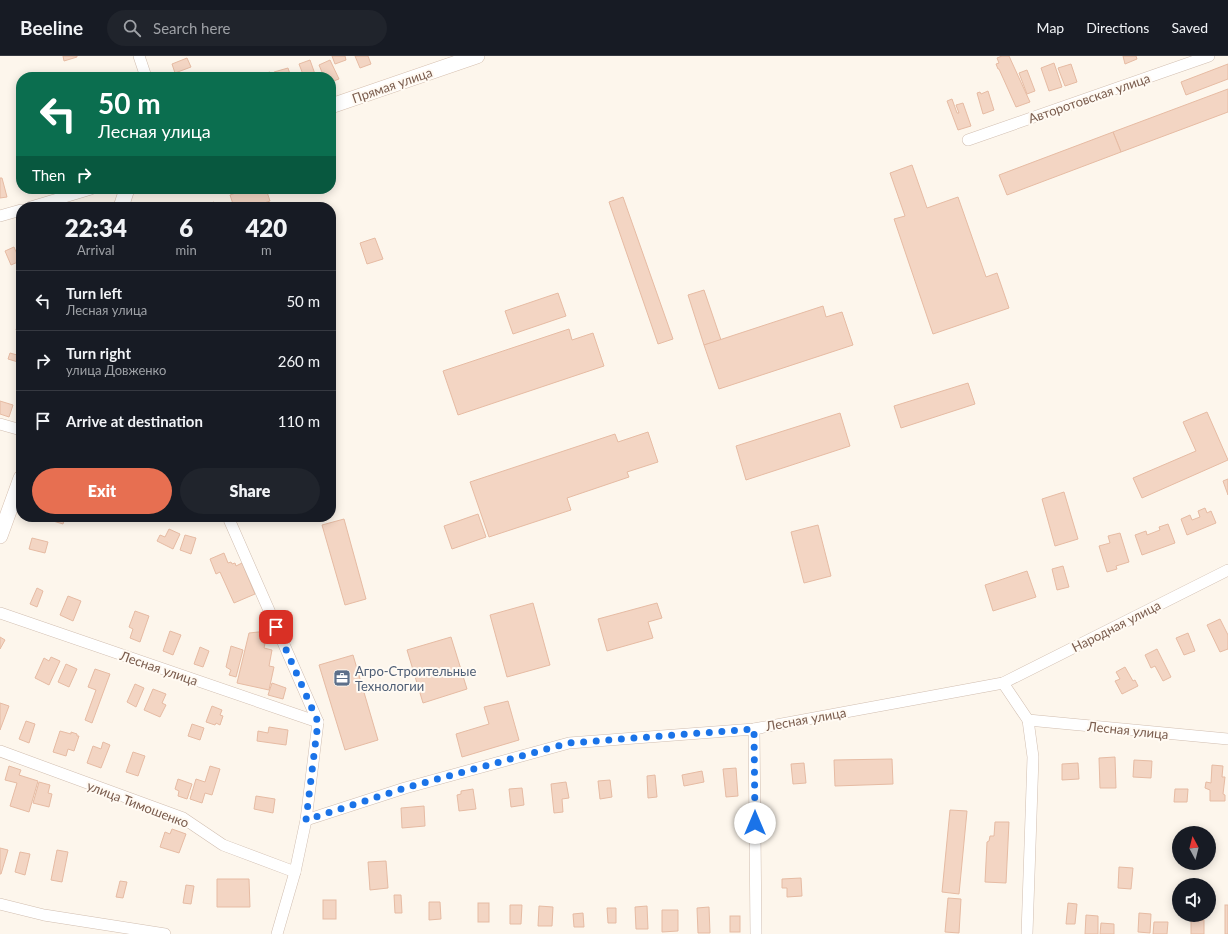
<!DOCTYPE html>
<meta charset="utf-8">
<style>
body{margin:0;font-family:Lato,sans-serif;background:#20242c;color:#f1f3f6;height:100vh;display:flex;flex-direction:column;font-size:15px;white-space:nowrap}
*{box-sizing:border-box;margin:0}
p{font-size:13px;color:#9ea1a6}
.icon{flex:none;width:22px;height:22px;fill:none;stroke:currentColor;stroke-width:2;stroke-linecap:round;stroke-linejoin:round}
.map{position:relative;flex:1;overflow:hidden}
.details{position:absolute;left:16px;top:146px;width:320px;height:320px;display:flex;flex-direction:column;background:#171b24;border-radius:16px;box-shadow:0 2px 10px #0003}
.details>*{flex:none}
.banner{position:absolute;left:16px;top:16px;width:320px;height:122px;border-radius:16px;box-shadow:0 2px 10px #0003;background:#0b6e4f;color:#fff;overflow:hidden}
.needle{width:26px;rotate:353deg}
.controls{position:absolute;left:1172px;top:770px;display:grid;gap:8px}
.controls a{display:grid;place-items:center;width:44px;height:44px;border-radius:50%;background:#171b24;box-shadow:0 2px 10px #0003;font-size:20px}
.pin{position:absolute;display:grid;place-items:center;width:34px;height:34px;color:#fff;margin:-17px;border-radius:8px;box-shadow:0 2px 6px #0006}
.me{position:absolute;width:44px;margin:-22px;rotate:0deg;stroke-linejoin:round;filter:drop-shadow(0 0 3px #0008)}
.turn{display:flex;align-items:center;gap:14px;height:84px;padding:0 16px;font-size:18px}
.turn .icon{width:52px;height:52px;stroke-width:2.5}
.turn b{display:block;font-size:28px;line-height:34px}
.then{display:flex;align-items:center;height:38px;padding:0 16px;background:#0003;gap:8px;font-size:15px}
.eta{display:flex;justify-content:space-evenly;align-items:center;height:68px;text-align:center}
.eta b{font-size:24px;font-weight:800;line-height:28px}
.action{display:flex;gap:8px;margin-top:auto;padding:8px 16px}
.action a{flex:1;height:46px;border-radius:24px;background:#e76f51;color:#fff;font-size:16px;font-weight:800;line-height:46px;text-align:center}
.action a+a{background:#20242c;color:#f1f3f6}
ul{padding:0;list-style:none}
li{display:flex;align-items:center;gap:12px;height:60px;padding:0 16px;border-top:1px solid #363941}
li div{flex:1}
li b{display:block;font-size:15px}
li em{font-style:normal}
header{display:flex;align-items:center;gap:24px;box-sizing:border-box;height:56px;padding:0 20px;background:#171b24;border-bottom:1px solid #363941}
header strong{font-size:19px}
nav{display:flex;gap:22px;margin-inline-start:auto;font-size:14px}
.search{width:280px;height:36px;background:#20242c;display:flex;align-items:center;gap:10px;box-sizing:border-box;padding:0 14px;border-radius:22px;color:#9ea1a6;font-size:15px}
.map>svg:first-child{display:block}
.building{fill:#f3d5c3;stroke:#e6bba3}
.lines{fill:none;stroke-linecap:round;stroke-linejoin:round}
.street-casing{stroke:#d1beb0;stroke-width:12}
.secondary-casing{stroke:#d6c0b0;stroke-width:16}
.street{stroke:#fff;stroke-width:11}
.secondary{stroke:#fff;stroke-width:15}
.route{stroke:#1a73e8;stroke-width:7;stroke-dasharray:0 12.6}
.labels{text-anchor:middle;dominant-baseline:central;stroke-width:4;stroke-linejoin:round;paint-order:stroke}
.street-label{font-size:13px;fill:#7a5c4d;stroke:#fffaf3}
.service-label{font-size:13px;fill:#4e5e75;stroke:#fffaf3;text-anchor:start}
</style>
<header>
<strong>Beeline</strong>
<div class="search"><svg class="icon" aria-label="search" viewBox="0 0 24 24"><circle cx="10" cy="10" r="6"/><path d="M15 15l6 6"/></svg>Search here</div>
<nav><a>Map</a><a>Directions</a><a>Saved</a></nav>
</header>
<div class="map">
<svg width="1228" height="878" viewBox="0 0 1228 878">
<rect width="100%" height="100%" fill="#fdf6ec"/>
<g class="building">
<polygon points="63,0 77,0 77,1 64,5"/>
<polygon points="332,0 345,0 346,4 335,8"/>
<polygon points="355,0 368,0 371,8 360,12"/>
<polygon points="1002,0 1009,0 1030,46 1016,51 999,13 998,13 996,8 999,7 997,2"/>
<polygon points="1123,0 1136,0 1137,3 1125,8"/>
<polygon points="187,2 191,11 175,17 172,8"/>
<polygon points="310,4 316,21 304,21 299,8"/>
<polygon points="330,4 339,23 331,26 331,21 324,21 319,9"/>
<polygon points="1054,7 1062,31 1049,35 1041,12"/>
<polygon points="1071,8 1077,26 1065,30 1058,12"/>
<polygon points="1228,8 1228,23 1186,39 1181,26"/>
<polygon points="288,12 291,21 275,21 274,16"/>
<polygon points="1027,14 1035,35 1027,38 1019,17"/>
<polygon points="270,16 272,21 256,21 256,20"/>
<polygon points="1228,33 1228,56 1121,96 1113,76"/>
<polygon points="988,35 994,54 983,58 977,37 980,36 981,38"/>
<polygon points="952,43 957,57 959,57 956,49 963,47 971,70 958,74 947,45"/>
<polygon points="1113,76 1121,96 1007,139 999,119"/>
<polygon points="912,109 927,152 958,141 986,221 997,217 1009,252 933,278 894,163 905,160 890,117"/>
<polygon points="0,122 2,122 7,141 0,142"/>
<polygon points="247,133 266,133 270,145 252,151 234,151 230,139"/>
<polygon points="623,141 673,283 658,288 609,146"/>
<polygon points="214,146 216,151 199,151"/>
<polygon points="375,182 383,203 367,208 360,187"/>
<polygon points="14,191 20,205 11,209 5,195"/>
<polygon points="704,234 721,284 704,289 688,239"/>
<polygon points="558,237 566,260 513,278 505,255"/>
<polygon points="823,250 826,261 842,256 853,289 719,333 704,289"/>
<polygon points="20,261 21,261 21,279 16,274"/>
<polygon points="569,273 572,284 593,277 604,310 458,359 443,315"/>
<polygon points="19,293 21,293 21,303 19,302 18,306 8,303 10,297 17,299"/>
<polygon points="968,327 975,348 901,372 894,350"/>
<polygon points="0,345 13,349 9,361 0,358"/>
<polygon points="1207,356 1228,404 1142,442 1133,422 1196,395 1183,366"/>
<polygon points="840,357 850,390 746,424 736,390"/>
<polygon points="648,376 658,406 627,416 629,421 567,442 571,454 489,481 470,426 615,378 618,386"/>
<polygon points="1228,423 1228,439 1223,425"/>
<polygon points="1064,436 1078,483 1055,490 1042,443"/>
<polygon points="1205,452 1207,457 1211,455 1216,467 1187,479 1181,463 1190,459 1192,464 1200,461 1198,455"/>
<polygon points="478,458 486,481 452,493 444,470"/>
<polygon points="40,461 65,461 63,468"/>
<polygon points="344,463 366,543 345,549 322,469"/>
<polygon points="1168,468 1175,487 1142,499 1135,479 1146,475 1147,479 1160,474 1159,471"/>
<polygon points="818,469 831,520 804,527 791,476"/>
<polygon points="169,473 180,478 173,493 157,485 160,479 165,481"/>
<polygon points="1120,477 1129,506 1116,510 1117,513 1107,516 1099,490 1110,487 1108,480"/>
<polygon points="185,479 196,482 191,498 180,494"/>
<polygon points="32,482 48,486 45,497 29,493"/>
<polygon points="224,497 228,507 231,506 232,508 235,507 236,510 242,507 255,538 234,547 220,516 216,518 210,503"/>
<polygon points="1063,510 1069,531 1057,534 1052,513"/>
<polygon points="1027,515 1036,541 993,555 985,529"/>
<polygon points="37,532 43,535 37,551 30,548"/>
<polygon points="68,540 81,545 73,565 60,559"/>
<polygon points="533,547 550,609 507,621 490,559"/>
<polygon points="657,547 662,562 648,566 653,582 607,595 598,563"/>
<polygon points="135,555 149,560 140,586 130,582 133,573 129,571"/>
<polygon points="1220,563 1228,579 1228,593 1220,596 1207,569"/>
<polygon points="170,575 181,579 173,599 163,595"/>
<polygon points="268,575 264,592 272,594 269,610 274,611 269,634 237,627 249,577"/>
<polygon points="1188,577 1195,595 1184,599 1176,582"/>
<polygon points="0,581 5,584 0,593"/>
<polygon points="451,581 467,633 423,647 407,594"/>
<polygon points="231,590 243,594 236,621 229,619 231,614 226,611"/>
<polygon points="200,591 209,595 203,611 194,608"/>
<polygon points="1157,593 1171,621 1163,625 1155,610 1151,612 1145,599"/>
<polygon points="353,599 378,684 345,694 319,609"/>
<polygon points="51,601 60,605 49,629 35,622 44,602 49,605"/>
<polygon points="66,608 77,613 69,631 58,626"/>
<polygon points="1125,611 1133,625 1135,624 1138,630 1122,638 1115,625 1120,623 1116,616"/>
<polygon points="95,613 110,618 92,667 85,664 96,634 88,631"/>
<polygon points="272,627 286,632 283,643 268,639"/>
<polygon points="135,628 144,632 136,651 127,646"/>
<polygon points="153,633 166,638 162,647 166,649 160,661 144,654"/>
<polygon points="508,645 519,684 462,701 456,678 489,668 484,651"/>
<polygon points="0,647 9,650 0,674"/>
<polygon points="212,650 222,654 220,659 223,660 220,669 216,667 215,669 206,666"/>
<polygon points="26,665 35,668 29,687 19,683"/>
<polygon points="192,668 204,672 200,684 188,680"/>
<polygon points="269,671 288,674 286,689 257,685 258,675 268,677"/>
<polygon points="60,675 71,678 71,676 77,678 77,680 79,680 74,695 68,693 66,700 53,696"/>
<polygon points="103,686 110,689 101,712 87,707 93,690 101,693"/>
<polygon points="133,696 145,700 138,720 126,716"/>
<polygon points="1115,701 1116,732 1100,732 1099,702"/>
<polygon points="892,703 893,728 835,730 834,704"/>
<polygon points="1134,704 1152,705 1151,722 1133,721"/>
<polygon points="804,707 806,727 793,728 791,708"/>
<polygon points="1078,707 1079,723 1062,724 1062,708"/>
<polygon points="1212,709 1223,710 1222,721 1225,721 1223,738 1225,739 1225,745 1210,745 1210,734 1205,732 1206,726 1211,727"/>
<polygon points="9,710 21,714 19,719 38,725 29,756 10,750 17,727 5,724"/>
<polygon points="210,710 220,713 212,739 205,737 202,747 190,743 196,723 205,726"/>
<polygon points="736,712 738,740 726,741 723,713"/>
<polygon points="702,715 704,726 684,730 682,719"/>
<polygon points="655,719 657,741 648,742 647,720"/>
<polygon points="178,723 192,728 187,743 178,740 179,735 175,733"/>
<polygon points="610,724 612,741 600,743 598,725"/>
<polygon points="39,726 50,729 48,737 52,738 49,751 33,747"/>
<polygon points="566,726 569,742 562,743 563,756 554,757 551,728"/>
<polygon points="522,732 524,749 511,751 509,733"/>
<polygon points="473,733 476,753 459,755 457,739 461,738 461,735"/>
<polygon points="1175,733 1188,733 1187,746 1174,746"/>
<polygon points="256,740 275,743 273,757 254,753"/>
<polygon points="424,750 425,770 402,772 401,752"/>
<polygon points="950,754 967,755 959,838 942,836"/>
<polygon points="995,766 1009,766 1006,827 985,826 987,786 989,785 990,780 994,780"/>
<polygon points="172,773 186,778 179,797 160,791 165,776 170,778"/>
<polygon points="0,792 8,794 1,818 0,818"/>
<polygon points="57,794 68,796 62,826 51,824"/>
<polygon points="20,796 30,798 25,819 15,816"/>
<polygon points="386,805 388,832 370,834 368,806"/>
<polygon points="1119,811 1133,812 1131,833 1118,832"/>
<polygon points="801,822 802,840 787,841 787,832 782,832 782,823"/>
<polygon points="217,823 249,823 250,851 217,851"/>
<polygon points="120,825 127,826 123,842 116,841"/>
<polygon points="186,829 194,830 191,848 183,847"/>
<polygon points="394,839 401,839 402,857 395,857"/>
<polygon points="948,842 961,843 959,877 945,876"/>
<rect x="323" y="844" width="13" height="19"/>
<polygon points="429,846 440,846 441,863 429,864"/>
<rect x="478" y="847" width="11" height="19"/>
<polygon points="1068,847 1077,848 1075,868 1066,868"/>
<polygon points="510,849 522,849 521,868 510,868"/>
<rect x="1225" y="849" width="3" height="29"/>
<polygon points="539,850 553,851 552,870 538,870"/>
<polygon points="647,850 648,873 636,873 635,851"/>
<polygon points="709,851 710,877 698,877 697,852"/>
<polygon points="607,852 616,852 616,867 608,867"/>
<polygon points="662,854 678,854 678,875 662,876"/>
<polygon points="583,857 584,871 574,871 573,858"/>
<polygon points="1139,857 1151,858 1150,877 1138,876"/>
<polygon points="1086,859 1098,860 1098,878 1085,878"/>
<rect x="730" y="860" width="10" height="16"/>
<rect x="1191" y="864" width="13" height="14"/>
<polygon points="1154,866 1168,866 1167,878 1153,878"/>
<polygon points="1101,867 1114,868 1114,878 1100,878"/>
</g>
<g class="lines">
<g class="street-casing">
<g id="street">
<polyline points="139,0 146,21"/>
<polyline points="968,84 1209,0"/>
<polyline points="31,151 91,133"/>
<polyline points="0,160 21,154"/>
<polyline points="0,368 21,374"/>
<polyline points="228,461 318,666 306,764 295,816 277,878"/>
<polyline points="0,557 318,666"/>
<polyline points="1003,627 1028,664 1033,701 1027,878"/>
<polyline points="1028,664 1228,683"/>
<polyline points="754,673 756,878"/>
<polyline points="0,695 183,762 223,789 295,816"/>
<polyline points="306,764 405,732 569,687 754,673 1003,627 1228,514"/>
<polyline points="0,848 44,859 165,878"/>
</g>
</g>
<g class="secondary-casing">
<g id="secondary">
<polyline points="331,50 477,0"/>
<polyline points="121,151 127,133"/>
<polyline points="0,480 21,422"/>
</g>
</g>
<use href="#street" class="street"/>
<use href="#secondary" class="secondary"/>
</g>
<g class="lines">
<polyline class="route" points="276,571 318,666 306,764 405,732 569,687 754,673 755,767"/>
</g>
<defs>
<g id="office-square" transform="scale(0.9)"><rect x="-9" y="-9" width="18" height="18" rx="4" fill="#5c6f8a" stroke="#fffaf3"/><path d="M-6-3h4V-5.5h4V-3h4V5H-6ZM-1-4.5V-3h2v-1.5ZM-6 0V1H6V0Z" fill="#fff"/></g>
</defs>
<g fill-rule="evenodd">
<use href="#office-square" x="342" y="622"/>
</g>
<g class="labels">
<g class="street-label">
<text transform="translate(392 29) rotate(-19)">Прямая улица</text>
<text transform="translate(1089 42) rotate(-19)">Авторотовская улица</text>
<text transform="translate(1116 570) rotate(-27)">Народная улица</text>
<text transform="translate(159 612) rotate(19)">Лесная улица</text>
<text transform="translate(806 663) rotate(-10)">Лесная улица</text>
<text transform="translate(1128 674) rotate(6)">Лесная улица</text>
<text transform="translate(138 748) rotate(21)">улица Тимошенко</text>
</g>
<g class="service-label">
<text x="355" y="615">Агро-Строительные<tspan x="355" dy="15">Технологии</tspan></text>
</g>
</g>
</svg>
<div class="controls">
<a><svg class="needle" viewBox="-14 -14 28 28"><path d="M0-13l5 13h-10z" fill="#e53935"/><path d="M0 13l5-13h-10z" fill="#9ea1a6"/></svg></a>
<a><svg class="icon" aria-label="sound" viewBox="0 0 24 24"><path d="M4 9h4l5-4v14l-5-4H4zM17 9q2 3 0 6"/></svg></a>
</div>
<div class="pin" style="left:276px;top:571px;background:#d93025"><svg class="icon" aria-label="arrive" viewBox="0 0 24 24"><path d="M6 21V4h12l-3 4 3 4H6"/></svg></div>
<svg class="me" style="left:755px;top:767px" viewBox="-20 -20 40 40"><circle r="19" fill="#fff"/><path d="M0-13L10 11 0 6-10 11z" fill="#1a73e8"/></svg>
<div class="banner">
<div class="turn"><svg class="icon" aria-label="left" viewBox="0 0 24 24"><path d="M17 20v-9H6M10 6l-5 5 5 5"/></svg><div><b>50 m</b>Лесная улица</div></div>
<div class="then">Then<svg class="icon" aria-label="right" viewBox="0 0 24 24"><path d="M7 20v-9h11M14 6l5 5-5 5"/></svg></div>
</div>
<section class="details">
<div class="eta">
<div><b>22:34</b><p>Arrival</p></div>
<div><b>6</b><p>min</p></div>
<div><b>420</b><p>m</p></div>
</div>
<ul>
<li><svg class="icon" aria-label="left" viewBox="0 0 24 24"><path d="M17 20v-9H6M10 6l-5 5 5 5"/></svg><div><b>Turn left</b><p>Лесная улица</p></div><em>50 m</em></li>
<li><svg class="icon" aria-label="right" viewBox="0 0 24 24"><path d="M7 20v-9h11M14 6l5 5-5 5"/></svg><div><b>Turn right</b><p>улица Довженко</p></div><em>260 m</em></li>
<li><svg class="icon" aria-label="arrive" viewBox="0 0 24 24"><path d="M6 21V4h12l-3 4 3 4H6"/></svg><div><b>Arrive at destination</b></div><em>110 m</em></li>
</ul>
<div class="action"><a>Exit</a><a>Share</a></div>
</section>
</div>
